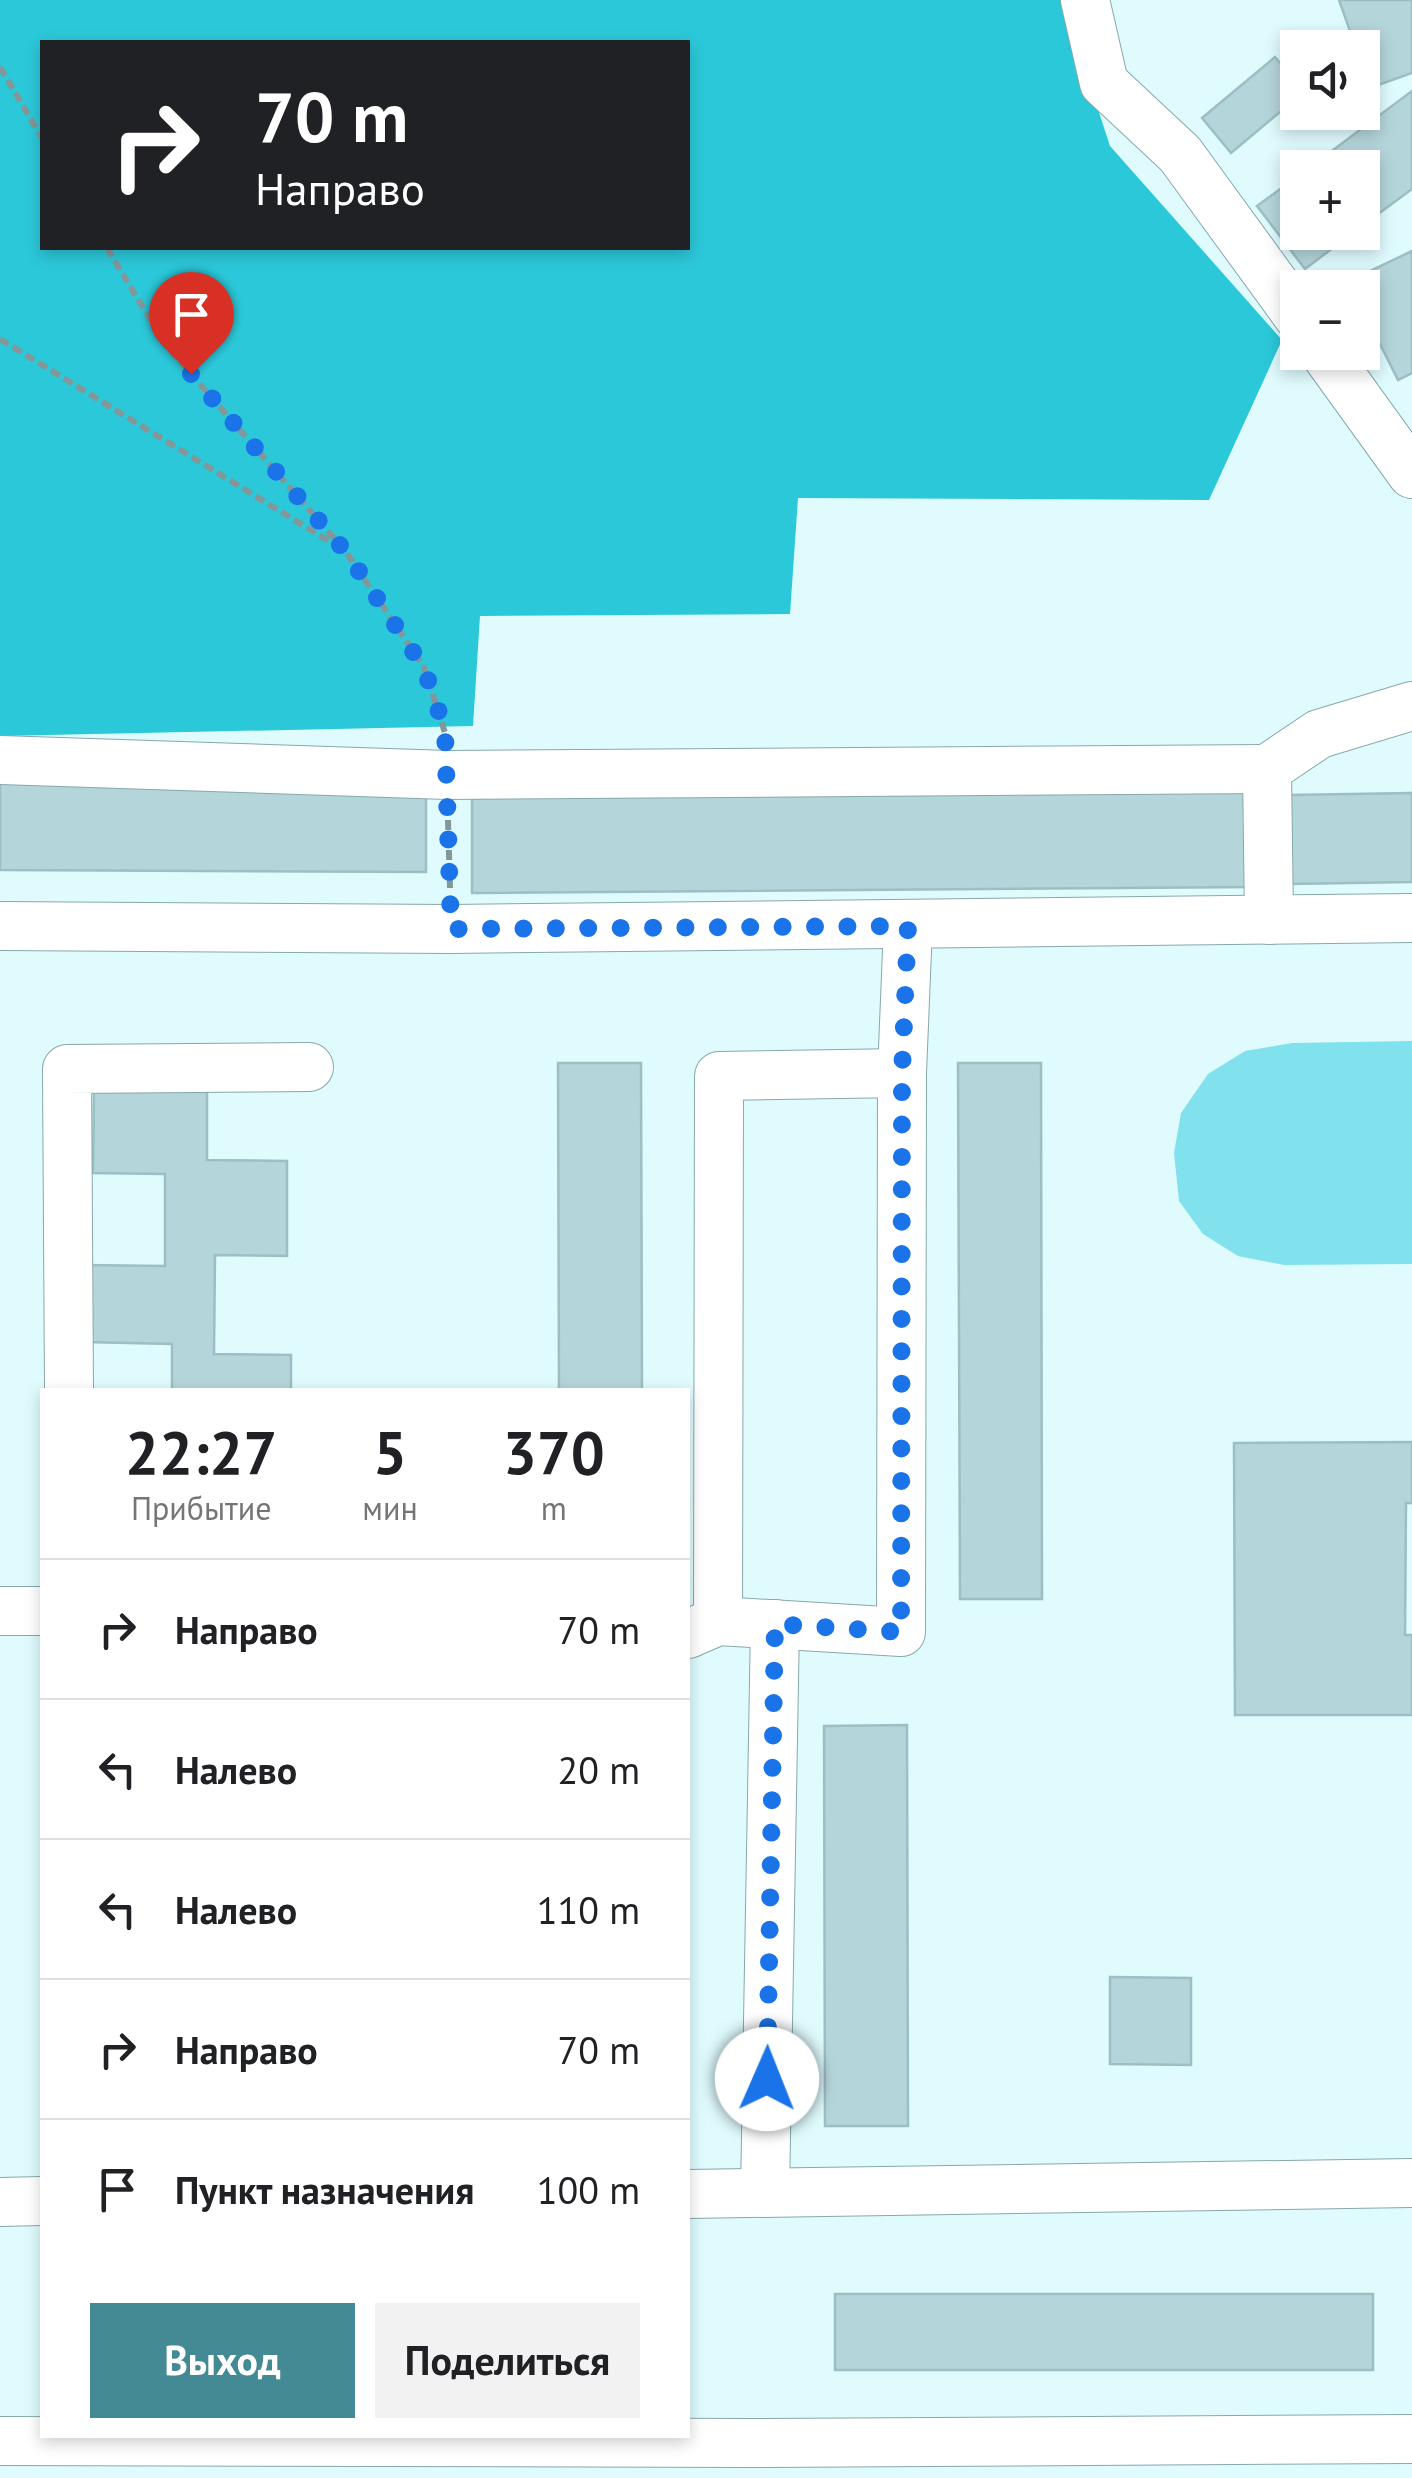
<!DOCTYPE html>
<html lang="ru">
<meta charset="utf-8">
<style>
body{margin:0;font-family:"PT Sans",sans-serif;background:#f2f2f2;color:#202124;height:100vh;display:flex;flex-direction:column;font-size:38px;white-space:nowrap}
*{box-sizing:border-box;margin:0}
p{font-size:32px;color:#757577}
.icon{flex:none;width:55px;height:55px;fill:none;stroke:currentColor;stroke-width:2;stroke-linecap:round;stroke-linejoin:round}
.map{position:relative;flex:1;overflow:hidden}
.side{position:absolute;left:40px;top:1388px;width:650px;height:1050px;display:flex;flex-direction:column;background:#fff;border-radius:0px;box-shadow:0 5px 15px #0003}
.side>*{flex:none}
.hud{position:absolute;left:40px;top:40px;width:650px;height:210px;border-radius:0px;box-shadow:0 5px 15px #0003;background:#202124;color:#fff;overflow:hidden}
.fabs{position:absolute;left:1280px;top:30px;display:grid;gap:20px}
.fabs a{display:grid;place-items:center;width:100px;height:100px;border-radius:0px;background:#fff;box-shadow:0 5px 15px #0003;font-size:50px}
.pin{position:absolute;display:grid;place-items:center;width:85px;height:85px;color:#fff;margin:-102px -42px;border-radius:50% 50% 50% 0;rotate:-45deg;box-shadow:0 0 10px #0007}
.pin .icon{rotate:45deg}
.me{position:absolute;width:110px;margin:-55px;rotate:1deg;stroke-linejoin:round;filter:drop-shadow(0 0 8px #0008)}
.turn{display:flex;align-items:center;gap:35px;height:210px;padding:0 50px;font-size:45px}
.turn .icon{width:130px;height:130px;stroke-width:2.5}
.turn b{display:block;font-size:70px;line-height:85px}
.eta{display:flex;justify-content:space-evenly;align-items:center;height:170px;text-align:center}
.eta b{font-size:60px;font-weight:800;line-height:70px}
.action{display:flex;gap:20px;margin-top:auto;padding:20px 50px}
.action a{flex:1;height:115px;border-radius:0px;background:#448a94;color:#fff;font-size:40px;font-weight:800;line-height:115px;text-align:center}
.action a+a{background:#f2f2f2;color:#202124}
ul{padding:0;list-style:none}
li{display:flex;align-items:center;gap:30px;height:140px;padding:0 50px;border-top:2px solid #e0e0e0}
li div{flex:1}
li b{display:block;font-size:38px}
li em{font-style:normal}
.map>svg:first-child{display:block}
.green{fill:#81e1ed}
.forest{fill:#2bc8d9;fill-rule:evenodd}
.building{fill:#b4d5da;stroke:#9dbec3;stroke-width:2.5}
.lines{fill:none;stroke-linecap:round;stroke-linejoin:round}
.minor-casing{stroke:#87a8ac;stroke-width:50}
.path{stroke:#839799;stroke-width:6;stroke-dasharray:10 5;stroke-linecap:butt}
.minor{stroke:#fff;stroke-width:48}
.route{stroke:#1a73e8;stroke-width:18;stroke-dasharray:0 32.4}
</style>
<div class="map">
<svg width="1412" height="2478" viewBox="0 0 1412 2478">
<rect width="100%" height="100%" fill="#dffbfe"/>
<polygon class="green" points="1412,1041 1412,1264 1284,1265 1238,1256 1203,1234 1179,1201 1174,1153 1181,1113 1208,1074 1245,1051 1292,1043"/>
<path class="forest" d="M0 0H1062L1110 146 1282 340 1209 500 798 498 790 614 480 616 473 726 0 736ZM42 42H688V248H42Z"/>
<g class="building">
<polygon points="1339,0 1412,0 1412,73 1370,88 1362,66 1362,48 1356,48"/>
<polygon points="1275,57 1298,84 1298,97 1231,153 1202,118"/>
<polygon points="1412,91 1412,189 1362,226 1362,168 1309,168"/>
<polygon points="1298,176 1298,232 1354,232 1305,269 1257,206"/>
<polygon points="1412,251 1412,373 1398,380 1362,308 1362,288 1353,288 1349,281"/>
<polygon points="0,781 426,782 426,872 0,870"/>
<polygon points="1255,789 1257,887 472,893 472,795"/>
<polygon points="1412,793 1412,882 1290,884 1289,795"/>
<polygon points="558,1063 641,1063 642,1390 559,1390"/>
<polygon points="958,1063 1041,1063 1042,1599 960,1599"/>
<polygon points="94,1091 207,1092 207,1160 287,1161 287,1256 215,1255 214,1354 291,1355 291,1390 172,1390 172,1344 85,1342 85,1265 165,1266 165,1174 93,1173"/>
<polygon points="1412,1442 1412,1503 1406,1503 1405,1635 1412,1635 1412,1715 1235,1715 1234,1443"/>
<polygon points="907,1725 908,2126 825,2126 824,1726"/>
<polygon points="1110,1977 1191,1978 1191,2065 1110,2064"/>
<rect x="835" y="2294" width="538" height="76"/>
</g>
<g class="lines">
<g class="minor-casing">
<g id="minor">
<polyline points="1085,0 1104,83 1180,154 1298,316"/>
<polyline points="1324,352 1412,474"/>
<polyline points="0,760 448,775 1267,769"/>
<polyline points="1269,920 1267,769 1319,734 1412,706"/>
<polyline points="0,926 451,929 1412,918"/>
<polyline points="902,1073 908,926"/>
<polyline points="69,1390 67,1069 309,1067"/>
<polyline points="0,1611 42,1611"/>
<polyline points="688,1634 718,1621 901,1632 902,1073 719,1076 718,1621"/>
<polyline points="765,2193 775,1624"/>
<polyline points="688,2194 1412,2183"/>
<polyline points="0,2202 42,2201"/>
<polyline points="0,2441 753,2443 1412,2439"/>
</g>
</g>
<g class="path">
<polyline points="0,67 42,138"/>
<polyline points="107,248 165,344 346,552 424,667 445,733"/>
<polyline points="0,339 340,548"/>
<polyline points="448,820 450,888"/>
</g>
<use href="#minor" class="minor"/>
</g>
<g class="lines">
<polyline class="route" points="191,374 346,552 424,668 445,730 451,929 908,926 902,1073 901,1632 775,1624 767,2079"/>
</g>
</svg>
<div class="fabs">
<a><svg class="icon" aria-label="sound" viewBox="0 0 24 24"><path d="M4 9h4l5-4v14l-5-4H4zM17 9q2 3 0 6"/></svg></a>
<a>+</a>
<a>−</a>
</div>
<div class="pin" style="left:191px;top:374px;background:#d93025"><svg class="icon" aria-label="arrive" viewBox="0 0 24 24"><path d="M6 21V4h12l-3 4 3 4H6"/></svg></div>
<svg class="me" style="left:767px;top:2079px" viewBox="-20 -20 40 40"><circle r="19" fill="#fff"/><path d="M0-13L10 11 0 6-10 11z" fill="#1a73e8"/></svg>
<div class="hud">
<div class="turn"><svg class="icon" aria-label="right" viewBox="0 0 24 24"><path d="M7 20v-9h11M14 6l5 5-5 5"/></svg><div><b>70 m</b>Направо</div></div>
</div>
<section class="side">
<div class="eta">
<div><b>22:27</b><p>Прибытие</p></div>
<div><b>5</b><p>мин</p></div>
<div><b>370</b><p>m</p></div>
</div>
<ul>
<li><svg class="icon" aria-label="right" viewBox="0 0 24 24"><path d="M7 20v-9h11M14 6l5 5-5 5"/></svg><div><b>Направо</b></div><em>70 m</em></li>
<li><svg class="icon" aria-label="left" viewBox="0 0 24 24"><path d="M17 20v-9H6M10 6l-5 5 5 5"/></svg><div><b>Налево</b></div><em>20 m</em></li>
<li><svg class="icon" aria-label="left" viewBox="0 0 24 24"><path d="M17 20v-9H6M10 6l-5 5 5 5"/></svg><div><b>Налево</b></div><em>110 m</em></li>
<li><svg class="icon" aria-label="right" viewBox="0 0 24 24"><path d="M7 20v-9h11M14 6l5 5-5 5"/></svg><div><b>Направо</b></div><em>70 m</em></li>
<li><svg class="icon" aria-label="arrive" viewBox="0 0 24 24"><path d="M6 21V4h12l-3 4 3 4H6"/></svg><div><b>Пункт назначения</b></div><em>100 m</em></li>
</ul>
<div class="action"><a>Выход</a><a>Поделиться</a></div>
</section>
</div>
